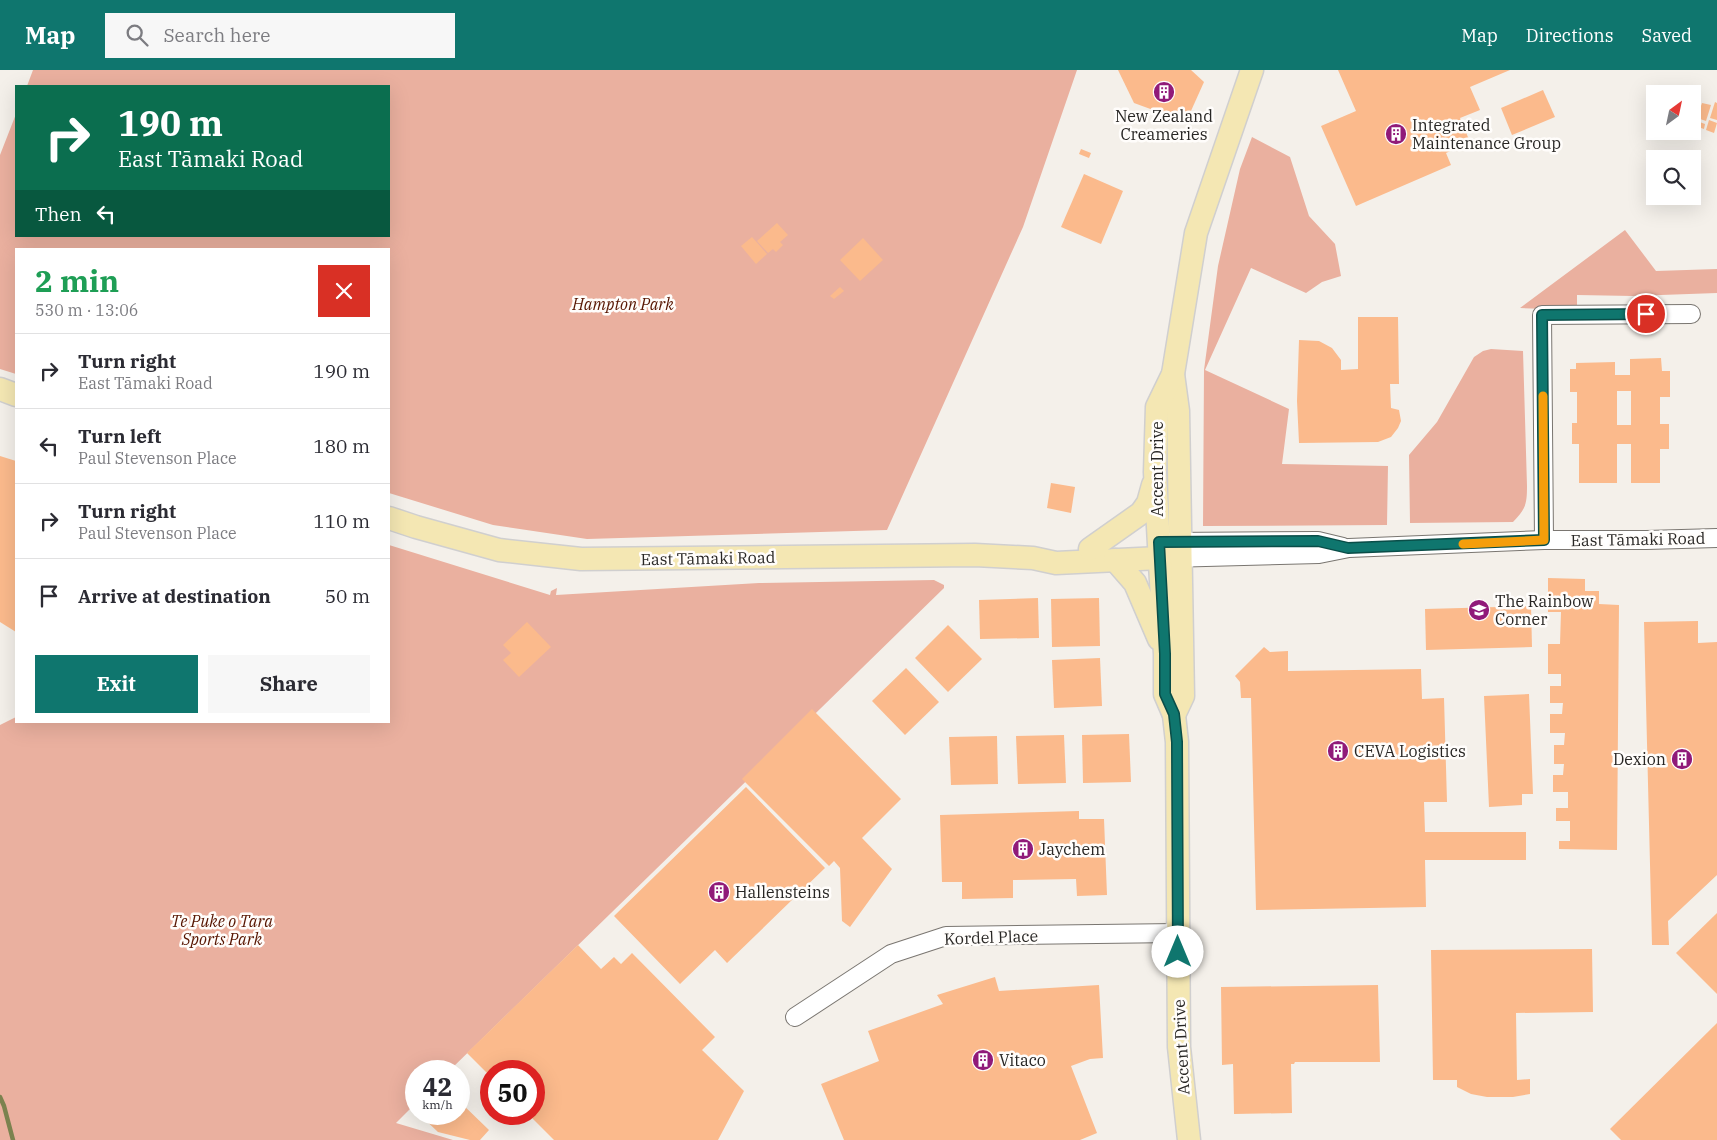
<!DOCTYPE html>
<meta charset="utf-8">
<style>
body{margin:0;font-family:"IBM Plex Serif",serif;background:#f7f7f7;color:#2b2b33;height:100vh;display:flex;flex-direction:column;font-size:19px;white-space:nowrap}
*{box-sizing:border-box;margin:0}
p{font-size:16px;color:#7c7c81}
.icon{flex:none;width:28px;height:28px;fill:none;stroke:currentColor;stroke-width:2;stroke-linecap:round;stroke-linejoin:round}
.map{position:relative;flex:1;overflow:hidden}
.details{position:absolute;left:15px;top:178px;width:375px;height:475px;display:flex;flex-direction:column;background:#fff;border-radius:0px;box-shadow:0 5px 20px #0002}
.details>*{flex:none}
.hud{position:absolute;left:15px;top:15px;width:375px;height:152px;border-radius:0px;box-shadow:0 5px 20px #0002;background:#0b6e4f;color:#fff;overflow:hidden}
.needle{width:32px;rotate:33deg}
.tools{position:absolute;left:1646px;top:15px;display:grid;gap:10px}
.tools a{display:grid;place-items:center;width:55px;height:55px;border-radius:0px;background:#fff;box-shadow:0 5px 20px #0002;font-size:25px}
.speed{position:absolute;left:405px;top:990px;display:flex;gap:10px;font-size:25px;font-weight:700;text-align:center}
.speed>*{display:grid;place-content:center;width:65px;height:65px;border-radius:50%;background:#fff;box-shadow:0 5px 20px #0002;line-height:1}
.speed small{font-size:12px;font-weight:400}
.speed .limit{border:8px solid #d22;background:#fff;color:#111}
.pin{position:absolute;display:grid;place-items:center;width:42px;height:42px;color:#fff;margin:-21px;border:2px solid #fff;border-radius:50%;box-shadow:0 1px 5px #0007}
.me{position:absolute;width:55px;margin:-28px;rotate:0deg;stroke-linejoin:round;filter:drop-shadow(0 0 4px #0008)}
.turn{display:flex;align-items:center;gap:18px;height:105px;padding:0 20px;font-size:22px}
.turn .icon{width:65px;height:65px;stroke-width:2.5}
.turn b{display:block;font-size:35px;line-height:42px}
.then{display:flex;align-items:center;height:48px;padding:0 20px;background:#0003;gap:10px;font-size:19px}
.round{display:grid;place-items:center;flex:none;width:52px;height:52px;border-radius:0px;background:#f7f7f7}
.overview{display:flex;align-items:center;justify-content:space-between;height:85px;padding:0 20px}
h1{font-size:30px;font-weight:800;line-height:38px;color:#1e9e55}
.action{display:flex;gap:10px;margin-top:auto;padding:10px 20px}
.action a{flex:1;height:58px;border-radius:0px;background:#0f766e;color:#fff;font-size:20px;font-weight:800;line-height:58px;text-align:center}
.action a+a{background:#f7f7f7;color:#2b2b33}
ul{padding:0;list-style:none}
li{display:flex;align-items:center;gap:15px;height:75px;padding:0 20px;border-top:1px solid #e1e1e2}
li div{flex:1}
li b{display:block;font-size:19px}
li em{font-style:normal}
header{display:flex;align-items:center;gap:30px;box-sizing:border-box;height:70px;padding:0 25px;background:#0f766e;color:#fff}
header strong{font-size:24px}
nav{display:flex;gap:28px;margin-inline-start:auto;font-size:18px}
.search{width:350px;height:45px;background:#f7f7f7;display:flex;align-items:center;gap:12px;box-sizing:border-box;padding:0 18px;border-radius:0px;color:#7c7c81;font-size:19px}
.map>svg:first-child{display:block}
.green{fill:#eab09f}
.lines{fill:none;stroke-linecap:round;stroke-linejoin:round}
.stream{stroke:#7b824f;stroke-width:4.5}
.building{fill:#fbba8c;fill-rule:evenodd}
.minor-casing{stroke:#7a7671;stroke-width:20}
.major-casing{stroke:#d0cfcf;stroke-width:25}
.minor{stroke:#fff;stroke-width:18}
.major{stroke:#f4e7b3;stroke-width:22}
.route-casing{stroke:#0a4d48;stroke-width:12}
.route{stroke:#0f766e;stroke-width:9}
.slow{stroke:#f59e0b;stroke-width:9}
.labels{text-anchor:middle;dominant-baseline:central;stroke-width:5;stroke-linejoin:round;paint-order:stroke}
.poi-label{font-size:16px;fill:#282624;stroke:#fffdfb;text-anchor:start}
.park-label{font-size:16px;font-style:italic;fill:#571501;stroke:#fffdfb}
.street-label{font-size:16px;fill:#282624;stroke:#fffdfb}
</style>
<header>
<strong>Map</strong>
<div class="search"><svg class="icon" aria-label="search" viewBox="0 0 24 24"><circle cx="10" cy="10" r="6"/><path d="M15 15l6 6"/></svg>Search here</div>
<nav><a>Map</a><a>Directions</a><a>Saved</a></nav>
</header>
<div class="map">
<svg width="1717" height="1070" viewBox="0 0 1717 1070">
<rect width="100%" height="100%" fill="#f4f0ea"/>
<g class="green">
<polygon points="33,0 1077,0 1023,157 887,460 587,469 493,455 389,423 389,179 16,179 16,304 0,299 0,85 16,44 16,166 389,166 389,16 27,16"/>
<polygon points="1252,67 1290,87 1309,146 1335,174 1341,206 1322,212 1306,223 1251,198 1205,300 1289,339 1282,394 1388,396 1387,455 1203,456 1204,300 1218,196 1240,99"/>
<polygon points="1625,160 1656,201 1717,199 1717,223 1633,226 1577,225 1577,240 1520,238"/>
<path d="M1491 279 1523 281 1527 416C1527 433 1526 439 1513 452L1410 453 1409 385 1437 352 1474 287 1483 281Z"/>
<polygon points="389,475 550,525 551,521 557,518 556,525 759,513 934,510 944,515 944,518 449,1001 416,1001 416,1033 396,1053 453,1070 0,1070 0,655 16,647 16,651 389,651"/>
</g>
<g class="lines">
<polyline class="stream" points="0,1027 4,1036 13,1070"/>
</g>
<g class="building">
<polygon points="1118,0 1191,0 1204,12 1186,52 1134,33"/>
<polygon points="1338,0 1510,0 1470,17 1480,40 1460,48 1470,72 1446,83 1451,95 1356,136 1321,56 1356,41"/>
<polygon points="1543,20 1555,47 1512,65 1501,38"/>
<polygon points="1715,32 1717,33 1717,50 1710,48"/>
<polygon points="1702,33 1711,35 1706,51 1697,48"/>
<polygon points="1709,50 1717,53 1714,63 1706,60"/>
<polygon points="1697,51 1705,54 1704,59 1695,56"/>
<polygon points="1149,62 1161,66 1159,72 1147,68"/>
<polygon points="1081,79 1091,83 1089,88 1079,84"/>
<polygon points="1084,104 1123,121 1101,174 1061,157"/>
<polygon points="777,153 788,165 780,172 783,175 776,182 773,179 768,183 757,171"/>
<polygon points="752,167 767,184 756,194 741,176"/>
<polygon points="863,168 883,190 860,211 840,190"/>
<polygon points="840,217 844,221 834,229 830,226"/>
<polygon points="1358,247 1398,247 1399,314 1390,314 1391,338 1399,340 1401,351 1398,358 1391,367 1378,372 1299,373 1297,331 1299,270 1319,271 1332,278 1341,290 1341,300 1358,299"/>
<path d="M1661 288 1662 301H1670V327H1660V354H1669V379H1660V413H1631V374H1617V413H1579V374H1572V353H1577V322H1570V299H1576V293L1615 292V305H1630V289ZM1617 321H1631V355H1617Z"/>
<polygon points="0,386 16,391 16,562 0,552"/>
<polygon points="1051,413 1075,417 1071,443 1047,438"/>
<polygon points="1548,508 1585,509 1585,521 1599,521 1599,534 1619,535 1617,780 1559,779 1559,771 1570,771 1570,751 1556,751 1556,738 1568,738 1568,722 1553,722 1553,705 1563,705 1564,694 1554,694 1554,675 1564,675 1565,663 1550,663 1550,644 1562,644 1563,633 1550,633 1550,616 1561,616 1561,604 1548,604 1548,574 1560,574 1561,542 1548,542"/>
<polygon points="1038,528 1039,568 980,569 979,530"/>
<polygon points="1099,528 1100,576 1052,577 1051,529"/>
<polygon points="1531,536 1532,577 1426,580 1425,539"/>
<polygon points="1698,551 1698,573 1717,572 1717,805 1668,851 1669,875 1652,875 1644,552"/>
<polygon points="527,552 551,577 519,607 503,590 511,583 503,575"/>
<polygon points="948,555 982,589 948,622 915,588"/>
<polygon points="1264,577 1270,582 1288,581 1288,601 1421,599 1422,629 1444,628 1447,732 1424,732 1425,762 1526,762 1526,790 1425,790 1426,837 1256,840 1251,628 1241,628 1240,612 1235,606"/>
<polygon points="1100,588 1102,636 1054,638 1052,590"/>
<polygon points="906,598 939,632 905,665 872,631"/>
<polygon points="1529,624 1533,724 1522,724 1522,735 1489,737 1484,626"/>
<polygon points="812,639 901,729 862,768 892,799 850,857 842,851 840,798 834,791 829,796 742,709"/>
<polygon points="1129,664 1131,712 1083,713 1082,665"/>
<polygon points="1064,665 1066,713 1018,714 1016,666"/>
<polygon points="997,666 998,714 951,715 949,667"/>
<polygon points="746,717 825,798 727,893 715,880 680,914 614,846"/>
<polygon points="1079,741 1079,749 1104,749 1107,825 1077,826 1076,809 1013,810 1013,828 962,829 962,812 942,812 940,745"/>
<polygon points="1717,843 1717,924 1676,883"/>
<polygon points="578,875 601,899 614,887 621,894 632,883 715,967 702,980 744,1021 718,1070 554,1070 528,1044 534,1044 534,1001 491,1001 491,1007 467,983"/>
<polygon points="1592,879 1593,942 1516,943 1517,1010 1530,1009 1530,1024 1513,1027 1487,1027 1471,1024 1457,1017 1457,1010 1433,1010 1431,880"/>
<polygon points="995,907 999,921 1099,915 1103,988 1090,989 1071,996 1097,1063 1080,1070 844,1070 821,1014 879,991 868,961 943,934 937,925"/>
<polygon points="1378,915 1380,992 1295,992 1294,994 1291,994 1292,1043 1234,1044 1233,994 1222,995 1221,917"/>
<polygon points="1717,953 1717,1070 1621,1070 1610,1059"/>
<polygon points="459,1031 489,1060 480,1070 470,1070 438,1062 419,1044 459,1044"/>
</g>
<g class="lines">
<g class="minor-casing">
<g id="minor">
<polyline points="1544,470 1542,245 1691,244"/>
<polyline points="1169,472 1318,471 1343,477"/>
<polyline points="1168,488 1319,484 1349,478 1544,470 1646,470 1717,468"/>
<polyline points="795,947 891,884 946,866 1178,863"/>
</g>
</g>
<g class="major-casing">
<g id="major">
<polyline points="1173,304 1178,341 1183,626 1174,645"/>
<polyline points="0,319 16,325"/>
<polyline points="389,448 416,457 499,480 581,489 975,485 1033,488 1056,493 1160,488"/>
<polyline points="1090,479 1141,443 1148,433 1153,415"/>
<polyline points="1115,490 1135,513 1159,569"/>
<polyline points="1189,1070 1179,977 1177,672 1174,645 1165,624 1165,584 1155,402 1157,337 1173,304 1196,163 1252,0"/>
</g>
</g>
<use href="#minor" class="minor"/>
<use href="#major" class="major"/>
</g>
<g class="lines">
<g class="route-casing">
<polyline id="route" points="1178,882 1177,672 1174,644 1165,624 1165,584 1159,472 1318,471 1348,478 1544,470 1542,245 1646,244"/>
</g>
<use href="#route" class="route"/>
<polyline class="slow" points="1463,474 1544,470 1543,326"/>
</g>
<defs>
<g id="building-disc" transform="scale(1.125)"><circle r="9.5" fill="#901a79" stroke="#fffdfb"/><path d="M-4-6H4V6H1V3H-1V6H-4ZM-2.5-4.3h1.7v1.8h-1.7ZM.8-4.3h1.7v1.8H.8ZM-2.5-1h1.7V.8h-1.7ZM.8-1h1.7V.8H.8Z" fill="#fff"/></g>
<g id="school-disc" transform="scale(1.125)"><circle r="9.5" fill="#901a79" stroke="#fffdfb"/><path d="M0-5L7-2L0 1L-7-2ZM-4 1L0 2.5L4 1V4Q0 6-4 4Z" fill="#fff"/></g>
</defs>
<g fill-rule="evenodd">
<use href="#building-disc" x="1164" y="22"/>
<use href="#building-disc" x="1396" y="64"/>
<use href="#school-disc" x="1479" y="540"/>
<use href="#building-disc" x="1338" y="681"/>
<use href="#building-disc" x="1682" y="689"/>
<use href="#building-disc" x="1023" y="779"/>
<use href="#building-disc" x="719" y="822"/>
<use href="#building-disc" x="983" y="990"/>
</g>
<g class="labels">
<g class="poi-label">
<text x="1164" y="46" text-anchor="middle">New Zealand<tspan x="1164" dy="18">Creameries</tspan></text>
<text x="1412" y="55">Integrated<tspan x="1412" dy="18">Maintenance Group</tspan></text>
<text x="1495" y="531">The Rainbow<tspan x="1495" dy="18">Corner</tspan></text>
<text x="1354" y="681">CEVA Logistics</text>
<text x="1666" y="689" text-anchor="end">Dexion</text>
<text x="1039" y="779">Jaychem</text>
<text x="735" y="822">Hallensteins</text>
<text x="999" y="990">Vitaco</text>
</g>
<g class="park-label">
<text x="623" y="234">Hampton Park</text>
<text x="222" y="851">Te Puke o Tara<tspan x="222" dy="18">Sports Park</tspan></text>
</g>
<g class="street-label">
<text transform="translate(1157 399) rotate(-90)">Accent Drive</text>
<text transform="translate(1638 469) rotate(-1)">East Tāmaki Road</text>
<text transform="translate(708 488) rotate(-1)">East Tāmaki Road</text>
<text transform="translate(991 867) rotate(-2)">Kordel Place</text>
<text transform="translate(1181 977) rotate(-93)">Accent Drive</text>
</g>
</g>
</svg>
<div class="tools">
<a><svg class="needle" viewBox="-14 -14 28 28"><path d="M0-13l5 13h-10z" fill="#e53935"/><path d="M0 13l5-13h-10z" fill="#7c7c81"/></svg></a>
<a><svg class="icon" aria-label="search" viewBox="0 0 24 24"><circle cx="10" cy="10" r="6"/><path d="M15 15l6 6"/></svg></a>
</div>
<div class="speed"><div>42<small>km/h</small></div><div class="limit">50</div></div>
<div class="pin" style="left:1646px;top:244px;background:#d93025"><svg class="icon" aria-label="arrive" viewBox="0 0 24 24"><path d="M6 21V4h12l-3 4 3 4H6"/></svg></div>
<svg class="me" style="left:1178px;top:882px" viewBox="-20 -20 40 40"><circle r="19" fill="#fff"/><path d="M0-13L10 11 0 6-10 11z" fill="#0f766e"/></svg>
<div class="hud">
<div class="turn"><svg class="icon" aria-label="right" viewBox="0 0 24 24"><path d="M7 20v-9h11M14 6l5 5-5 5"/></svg><div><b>190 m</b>East Tāmaki Road</div></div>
<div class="then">Then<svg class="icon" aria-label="left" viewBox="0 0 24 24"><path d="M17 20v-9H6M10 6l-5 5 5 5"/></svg></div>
</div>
<section class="details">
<div class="overview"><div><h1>2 min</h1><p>530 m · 13:06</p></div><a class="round" style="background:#d93025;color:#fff"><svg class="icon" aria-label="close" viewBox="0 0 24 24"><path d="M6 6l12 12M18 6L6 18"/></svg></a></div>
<ul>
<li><svg class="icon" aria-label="right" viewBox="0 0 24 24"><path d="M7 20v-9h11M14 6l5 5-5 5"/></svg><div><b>Turn right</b><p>East Tāmaki Road</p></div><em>190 m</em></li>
<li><svg class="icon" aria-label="left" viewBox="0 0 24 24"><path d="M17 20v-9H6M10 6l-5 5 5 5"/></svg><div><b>Turn left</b><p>Paul Stevenson Place</p></div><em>180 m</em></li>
<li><svg class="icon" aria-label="right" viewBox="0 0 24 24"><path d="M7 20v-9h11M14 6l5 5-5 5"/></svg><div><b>Turn right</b><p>Paul Stevenson Place</p></div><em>110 m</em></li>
<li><svg class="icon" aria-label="arrive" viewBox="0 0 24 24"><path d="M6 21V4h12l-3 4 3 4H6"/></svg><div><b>Arrive at destination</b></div><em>50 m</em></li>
</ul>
<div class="action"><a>Exit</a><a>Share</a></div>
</section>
</div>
